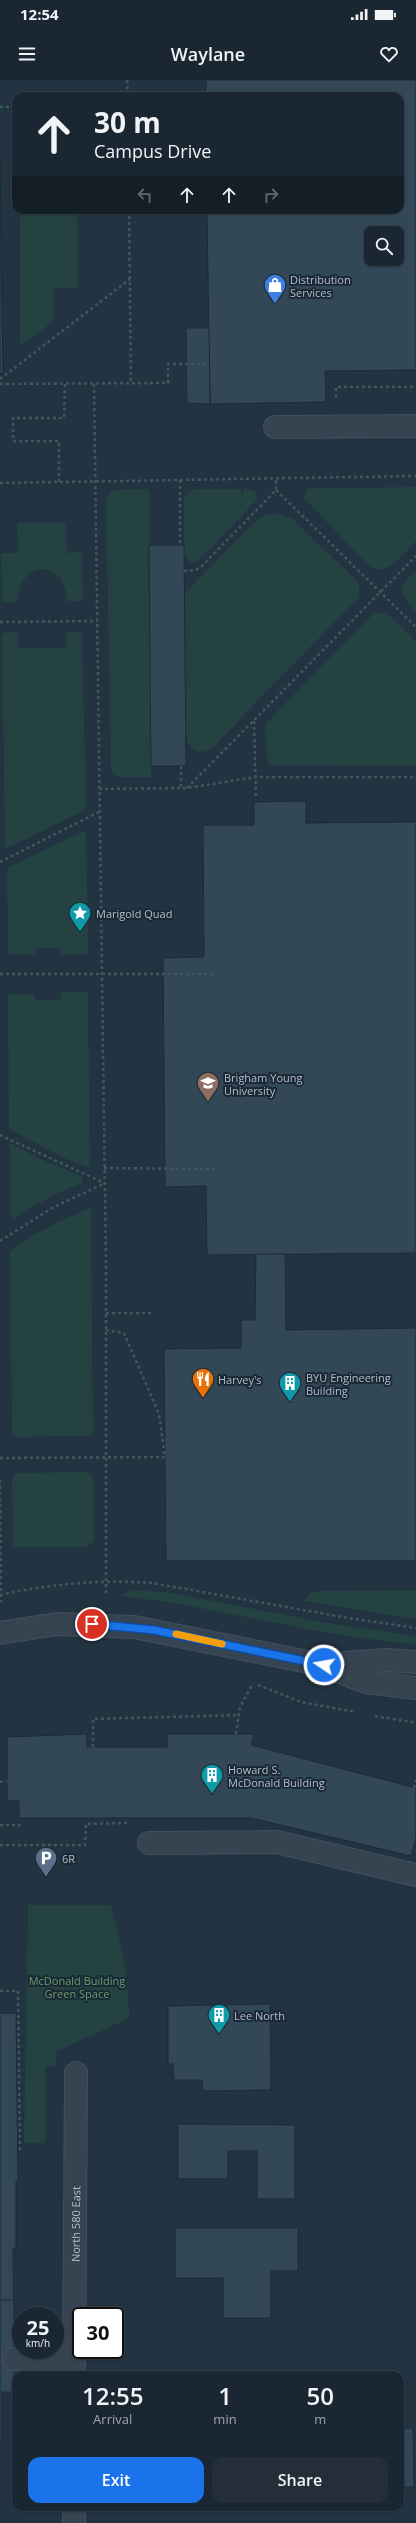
<!DOCTYPE html>
<style>
body{margin:0;font-family:"Open Sans",sans-serif;background:#232e39;color:#f1f3f6;height:100vh;display:flex;flex-direction:column;font-size:15px;white-space:nowrap}
*{box-sizing:border-box;margin:0}
p{font-size:13px;color:#9fa5ab}
.icon{flex:none;width:22px;height:22px;fill:none;stroke:currentColor;stroke-width:2;stroke-linecap:round;stroke-linejoin:round}
.map{position:relative;flex:1;overflow:hidden}
.sheet{position:absolute;left:12px;top:2291px;width:392px;height:140px;display:flex;flex-direction:column;background:#1a2631;border-radius:12px;box-shadow:0 1px 3px #0004,0 0 0 1px #38434d}
.sheet>*{flex:none}
.top-card{position:absolute;left:12px;top:12px;width:392px;height:122px;border-radius:12px;box-shadow:0 1px 3px #0004,0 0 0 1px #38434d;background:#1a2631;color:#f1f3f6;overflow:hidden}
.fabs{position:absolute;left:364px;top:146px;display:grid;gap:8px}
.fabs a{display:grid;place-items:center;width:40px;height:40px;border-radius:8px;background:#1a2631;box-shadow:0 1px 3px #0004,0 0 0 1px #38434d;font-size:20px}
.speed{position:absolute;left:12px;top:2227px;display:flex;gap:8px;font-size:20px;font-weight:700;text-align:center}
.speed>*{display:grid;place-content:center;width:52px;height:52px;border-radius:50%;background:#1a2631;box-shadow:0 1px 3px #0004,0 0 0 1px #38434d;line-height:1}
.speed small{font-size:10px;font-weight:400}
.speed .limit{border:2px solid #111;border-radius:6px;background:#fff;color:#111}
.pin{position:absolute;display:grid;place-items:center;width:34px;height:34px;color:#fff;margin:-17px;border:2px solid #fff;border-radius:50%;box-shadow:0 1px 4px #0007}
.me{position:absolute;width:44px;margin:-22px;rotate:282deg;stroke-linejoin:round;filter:drop-shadow(0 0 3px #0008)}
.turn{display:flex;align-items:center;gap:14px;height:84px;padding:0 16px;font-size:18px}
.turn .icon{width:52px;height:52px;stroke-width:2.5}
.turn b{display:block;font-size:28px;line-height:34px}
.lanes{display:flex;align-items:center;height:38px;padding:0 16px;background:#0003;justify-content:center;gap:20px;direction:ltr}
.lanes .off{opacity:.35}
.eta{display:flex;justify-content:space-evenly;align-items:center;height:68px;text-align:center}
.eta b{font-size:24px;font-weight:600;line-height:28px}
.cta{display:flex;gap:8px;margin-top:auto;padding:8px 16px}
.cta a{flex:1;height:46px;border-radius:12px;background:#1a73e8;color:#fff;font-size:16px;font-weight:600;line-height:46px;text-align:center}
.cta a+a{background:#232e39;color:#f1f3f6}
.status{display:flex;justify-content:space-between;align-items:center;height:28px;padding:0 20px;background:#1a2631;direction:ltr}
.status svg{height:11px;fill:currentColor}
header{display:flex;justify-content:space-between;align-items:center;height:52px;padding:0 16px;background:#1a2631;font-size:18px;font-weight:600}
.map>svg:first-child{display:block}
.green{fill:#244242}
.building{fill:#334857;stroke:#1d2b38;fill-rule:evenodd}
.lines{fill:none;stroke-linecap:round;stroke-linejoin:round}
.minor-casing{stroke:#42505d;stroke-width:24}
.path{stroke:#3d5a58;stroke-width:2.5;stroke-dasharray:3 3;stroke-linecap:butt}
.minor{stroke:#364451;stroke-width:22}
.route-casing{stroke:#114b97;stroke-width:10}
.route{stroke:#1a73e8;stroke-width:7}
.slow{stroke:#f59e0b;stroke-width:7}
.labels{text-anchor:middle;dominant-baseline:central;stroke-width:4;stroke-linejoin:round;paint-order:stroke}
.poi-label{font-size:11px;fill:#b2bfcb;stroke:#1b2936;text-anchor:start}
.park-label{font-size:11px;fill:#679f6d;stroke:#1b2936}
.street-label{font-size:11px;fill:#b2bfcb;stroke:#1b2936}
</style>
<div class="status"><b>12:54</b><svg viewBox="0 0 49 12"><path d="M0 12V9h3v3zM5 12V6h3v6zM10 12V3h3v9zM15 12V0h3v12zM26 1h20v11H26zM47 4h2v5h-2z"/></svg></div>
<header><svg class="icon" aria-label="menu" viewBox="0 0 24 24"><path d="M4 6h16M4 12h16M4 18h16"/></svg>Waylane<svg class="icon" aria-label="heart" viewBox="0 0 24 24"><path d="M12 20l-8-8c-3-5 5-10 8-4 3-6 11-1 8 4z"/></svg></header>
<div class="map">
<svg width="416" height="2443" viewBox="0 0 416 2443">
<rect width="100%" height="100%" fill="#223341"/>
<g class="green">
<polygon points="20,130 77,130 78,208 53,208 53,242 20,265"/>
<path d="M416 407V461C403 474 388 499 368 485L304 418 307 409 312 408Z"/>
<polygon points="244,408 255,411 257,418 255,422 199,480 191,483 184,475 184,420 187,412 195,409 241,409 241,412 244,412"/>
<polygon points="149,409 151,697 119,697 113,694 111,689 106,420 113,410"/>
<path d="M276 433 293 439 355 499 359 504V517L212 668C200 676 189 670 186 657L184 513 258 439 266 435Z"/>
<path d="M17 443H66L67 473 82 472 83 521H67C67 479 18 478 18 522H2L1 473H18Z"/>
<path d="M416 490V532C398 513 397 509 416 490Z"/>
<polygon points="381,532 393,538 416,561 416,686 268,685 265,646 270,639 369,538 373,534"/>
<polygon points="82,551 86,730 5,769 2,553 18,552 18,568 67,568 67,552"/>
<polygon points="86,750 88,874 60,875 60,868 35,868 35,874 8,874 7,788"/>
<polygon points="61,912 88,912 90,1087 66,1079 9,1049 8,914 35,914 35,920 60,920"/>
<path d="M10 1063 49 1083 82 1096 83 1103C58 1112 36 1123 15 1139H11Z"/>
<path d="M91 1128 93 1352 87 1356 17 1357 12 1352 10 1171C35 1152 62 1139 91 1128Z"/>
<polygon points="88,1392 93,1398 94,1463 89,1463 88,1467 13,1467 12,1398 16,1393"/>
<path d="M131 1510 165 1512 333 1544 416 1556V1564C316 1557 221 1527 121 1516Z"/>
<polygon points="416,1510 416,1539 304,1521 310,1513 322,1511"/>
<polygon points="28,1825 111,1825 124,1878 130,1938 57,1971 56,1986 45,1987 45,2061 43,2063 24,2063"/>
</g>
<g class="building">
<path d="M206 0H416V290L325 291 326 322 210 324 207 130H400V16H206ZM371 153H397V179H371Z"/>
<polygon points="0,80 3,294 0,294"/>
<polygon points="186,248 209,248 210,324 187,323"/>
<polygon points="149,465 184,465 186,686 151,686"/>
<polygon points="306,721 306,743 416,742 416,1173 207,1175 206,1106 165,1107 163,878 204,877 203,745 254,745 254,722"/>
<polygon points="256,1174 285,1174 286,1250 416,1248 416,1481 166,1481 164,1269 241,1268 241,1240 255,1240"/>
<polygon points="87,1654 87,1667 167,1667 167,1654 254,1654 251,1665 416,1708 416,1758 411,1776 251,1738 19,1738 19,1721 7,1721 7,1657"/>
<polygon points="270,1924 271,2010 203,2011 202,2000 174,2000 173,1984 168,1984 168,1926"/>
<polygon points="0,1933 16,1933 18,2101 16,2101 16,2168 13,2168 14,2312 2,2312 2,2364 0,2364"/>
<polygon points="178,2044 295,2045 295,2119 257,2119 257,2071 228,2071 228,2099 178,2099"/>
<polygon points="175,2148 298,2148 298,2191 271,2191 271,2238 223,2238 223,2198 175,2198"/>
<polygon points="0,2220 14,2220 14,2312 2,2312 2,2364 0,2364"/>
<polygon points="400,2348 413,2348 414,2407 400,2407"/>
</g>
<g class="lines">
<g class="minor-casing">
<g id="minor">
<polyline points="275,347 416,346"/>
<polyline points="0,1553 57,1544 134,1547 323,1585 366,1602 416,1608"/>
<polyline points="329,1584 387,1580 416,1582"/>
<polyline points="149,1763 277,1762 416,1795"/>
<polyline points="14,2279 74,2279"/>
<path id="s1" d="M74 2295 76 1993"/>
<polyline points="74,2443 74,2427"/>
</g>
</g>
<g class="path">
<polyline points="127,0 128,16"/>
<polyline points="0,27 16,27"/>
<polyline points="129,130 131,304"/>
<polyline points="0,299 130,199"/>
<polyline points="0,304 168,303 168,284 209,284"/>
<polyline points="94,304 106,1188 106,1515"/>
<polyline points="336,317 336,307 416,307"/>
<polyline points="180,400 180,465"/>
<polyline points="59,402 59,361 13,361 13,338 64,338 65,304"/>
<polyline points="0,403 416,396"/>
<polyline points="276,410 416,547"/>
<polyline points="184,491 196,490 202,486 276,410 276,398"/>
<polyline points="0,542 97,541"/>
<polyline points="254,641 256,717"/>
<polyline points="181,686 181,708"/>
<polyline points="187,708 416,476"/>
<polyline points="99,709 187,708 256,697 416,697"/>
<polyline points="0,782 99,732"/>
<polyline points="0,894 216,894"/>
<polyline points="0,1055 104,1103"/>
<polyline points="104,1088 219,1089"/>
<polyline points="0,1161 52,1128 105,1103"/>
<polyline points="106,1233 154,1233"/>
<polyline points="0,1378 165,1377 159,1334 124,1253 106,1250"/>
<polyline points="0,1400 1,1522"/>
<path d="M0 1515C50 1504 101 1499 152 1503L348 1538 416 1548"/>
<polyline points="258,1605 301,1622 355,1632"/>
<polyline points="375,1636 416,1643"/>
<polyline points="236,1654 240,1627 253,1603"/>
<polyline points="93,1667 93,1639 239,1635"/>
<polyline points="0,1702 7,1701"/>
<polyline points="414,1708 416,1700"/>
<polyline points="0,1745 24,1745"/>
<polyline points="0,1765 85,1765 86,1744 127,1743"/>
<polyline points="0,1911 18,1911 20,2071"/>
</g>
<use href="#minor" class="minor"/>
</g>
<g class="lines">
<g class="route-casing">
<polyline id="route" points="92,1544 154,1550 324,1585"/>
</g>
<use href="#route" class="route"/>
<polyline class="slow" points="176,1554 222,1564"/>
</g>
<defs>
<g id="shop-pin" transform="scale(1.15)"><path d="M0 17L-7.5 6A9.5 9.5 0 1 1 7.5 6Z" fill="#3f7fe0" stroke="#1b2936"/><path d="M-5-2.5h2.3a2.7 3.5 0 0 1 5.4 0H5L5.5 6h-11ZM-1.5-2.5h3a1.5 2.3 0 0 0-3 0Z" fill="#fff"/></g>
<g id="sight-pin" transform="scale(1.15)"><path d="M0 17L-7.5 6A9.5 9.5 0 1 1 7.5 6Z" fill="#0f9aa8" stroke="#1b2936"/><path d="M0-6L1.8-2.2L6-1.7L2.9 1.2L3.7 5.4L0 3.3L-3.7 5.4L-2.9 1.2L-6-1.7L-1.8-2.2Z" fill="#fff"/></g>
<g id="university-pin" transform="scale(1.15)"><path d="M0 17L-7.5 6A9.5 9.5 0 1 1 7.5 6Z" fill="#8d6e63" stroke="#1b2936"/><path d="M0-5L7-2L0 1L-7-2ZM-4 1L0 2.5L4 1V4Q0 6-4 4Z" fill="#fff"/></g>
<g id="restaurant-pin" transform="scale(1.15)"><path d="M0 17L-7.5 6A9.5 9.5 0 1 1 7.5 6Z" fill="#e8710a" stroke="#1b2936"/><path d="M-5-6h1v4h1v-4h1v4h1v-4h1v5L-1.5 .5V6h-2V.5L-5-1ZM5-6V6H3V1.5H1.5Q1.5-4 5-6Z" fill="#fff"/></g>
<g id="building-pin" transform="scale(1.15)"><path d="M0 17L-7.5 6A9.5 9.5 0 1 1 7.5 6Z" fill="#0f9aa8" stroke="#1b2936"/><path d="M-4-6H4V6H1V3H-1V6H-4ZM-2.5-4.3h1.7v1.8h-1.7ZM.8-4.3h1.7v1.8H.8ZM-2.5-1h1.7V.8h-1.7ZM.8-1h1.7V.8H.8Z" fill="#fff"/></g>
<g id="parking-pin" transform="scale(1.15)"><path d="M0 17L-7.5 6A9.5 9.5 0 1 1 7.5 6Z" fill="#5c6f8a" stroke="#1b2936"/><path d="M-3.5-5.5H1a3.5 3.5 0 0 1 0 7H-1V5.5H-3.5ZM-1-3.4V-.6H.8a1.4 1.4 0 0 0 0-2.8Z" fill="#fff"/></g>
</defs>
<g fill-rule="evenodd">
<use href="#shop-pin" x="275" y="205"/>
<use href="#sight-pin" x="80" y="833"/>
<use href="#university-pin" x="208" y="1003"/>
<use href="#restaurant-pin" x="203" y="1299"/>
<use href="#building-pin" x="290" y="1303"/>
<use href="#building-pin" x="212" y="1695"/>
<use href="#parking-pin" x="46" y="1778"/>
<use href="#building-pin" x="219" y="1935"/>
</g>
<g class="labels">
<g class="poi-label">
<text x="290" y="199">Distribution<tspan x="290" dy="13">Services</tspan></text>
<text x="96" y="833">Marigold Quad</text>
<text x="224" y="997">Brigham Young<tspan x="224" dy="13">University</tspan></text>
<text x="306" y="1297">BYU Engineering<tspan x="306" dy="13">Building</tspan></text>
<text x="218" y="1299">Harvey's</text>
<text x="228" y="1689">Howard S.<tspan x="228" dy="13">McDonald Building</tspan></text>
<text x="62" y="1778">6R</text>
<text x="234" y="1935">Lee North</text>
</g>
<g class="park-label">
<text x="77" y="1900">McDonald Building<tspan x="77" dy="13">Green Space</tspan></text>
</g>
<g class="street-label">
<text stroke="none"><textPath href="#s1" startOffset="151">North 580 East</textPath></text>
</g>
</g>
</svg>
<div class="fabs">
<a><svg class="icon" aria-label="search" viewBox="0 0 24 24"><circle cx="10" cy="10" r="6"/><path d="M15 15l6 6"/></svg></a>
</div>
<div class="speed"><div>25<small>km/h</small></div><div class="limit">30</div></div>
<div class="pin" style="left:92px;top:1544px;background:#d93025"><svg class="icon" aria-label="arrive" viewBox="0 0 24 24"><path d="M6 21V4h12l-3 4 3 4H6"/></svg></div>
<svg class="me" style="left:324px;top:1585px" viewBox="-20 -20 40 40"><circle r="17" fill="#1a73e8" stroke="#fff" stroke-width="3"/><path d="M0-11L8 9 0 5-8 9z" fill="#fff"/></svg>
<div class="top-card">
<div class="turn"><svg class="icon" aria-label="ahead" viewBox="0 0 24 24"><path d="M12 20V5M6 11l6-6 6 6"/></svg><div><b>30 m</b>Campus Drive</div></div>
<div class="lanes"><svg class="icon off" aria-label="left" viewBox="0 0 24 24"><path d="M17 20v-9H6M10 6l-5 5 5 5"/></svg><svg class="icon" aria-label="ahead" viewBox="0 0 24 24"><path d="M12 20V5M6 11l6-6 6 6"/></svg><svg class="icon" aria-label="ahead" viewBox="0 0 24 24"><path d="M12 20V5M6 11l6-6 6 6"/></svg><svg class="icon off" aria-label="right" viewBox="0 0 24 24"><path d="M7 20v-9h11M14 6l5 5-5 5"/></svg></div>
</div>
<section class="sheet">
<div class="eta">
<div><b>12:55</b><p>Arrival</p></div>
<div><b>1</b><p>min</p></div>
<div><b>50</b><p>m</p></div>
</div>
<div class="cta"><a>Exit</a><a>Share</a></div>
</section>
</div>
